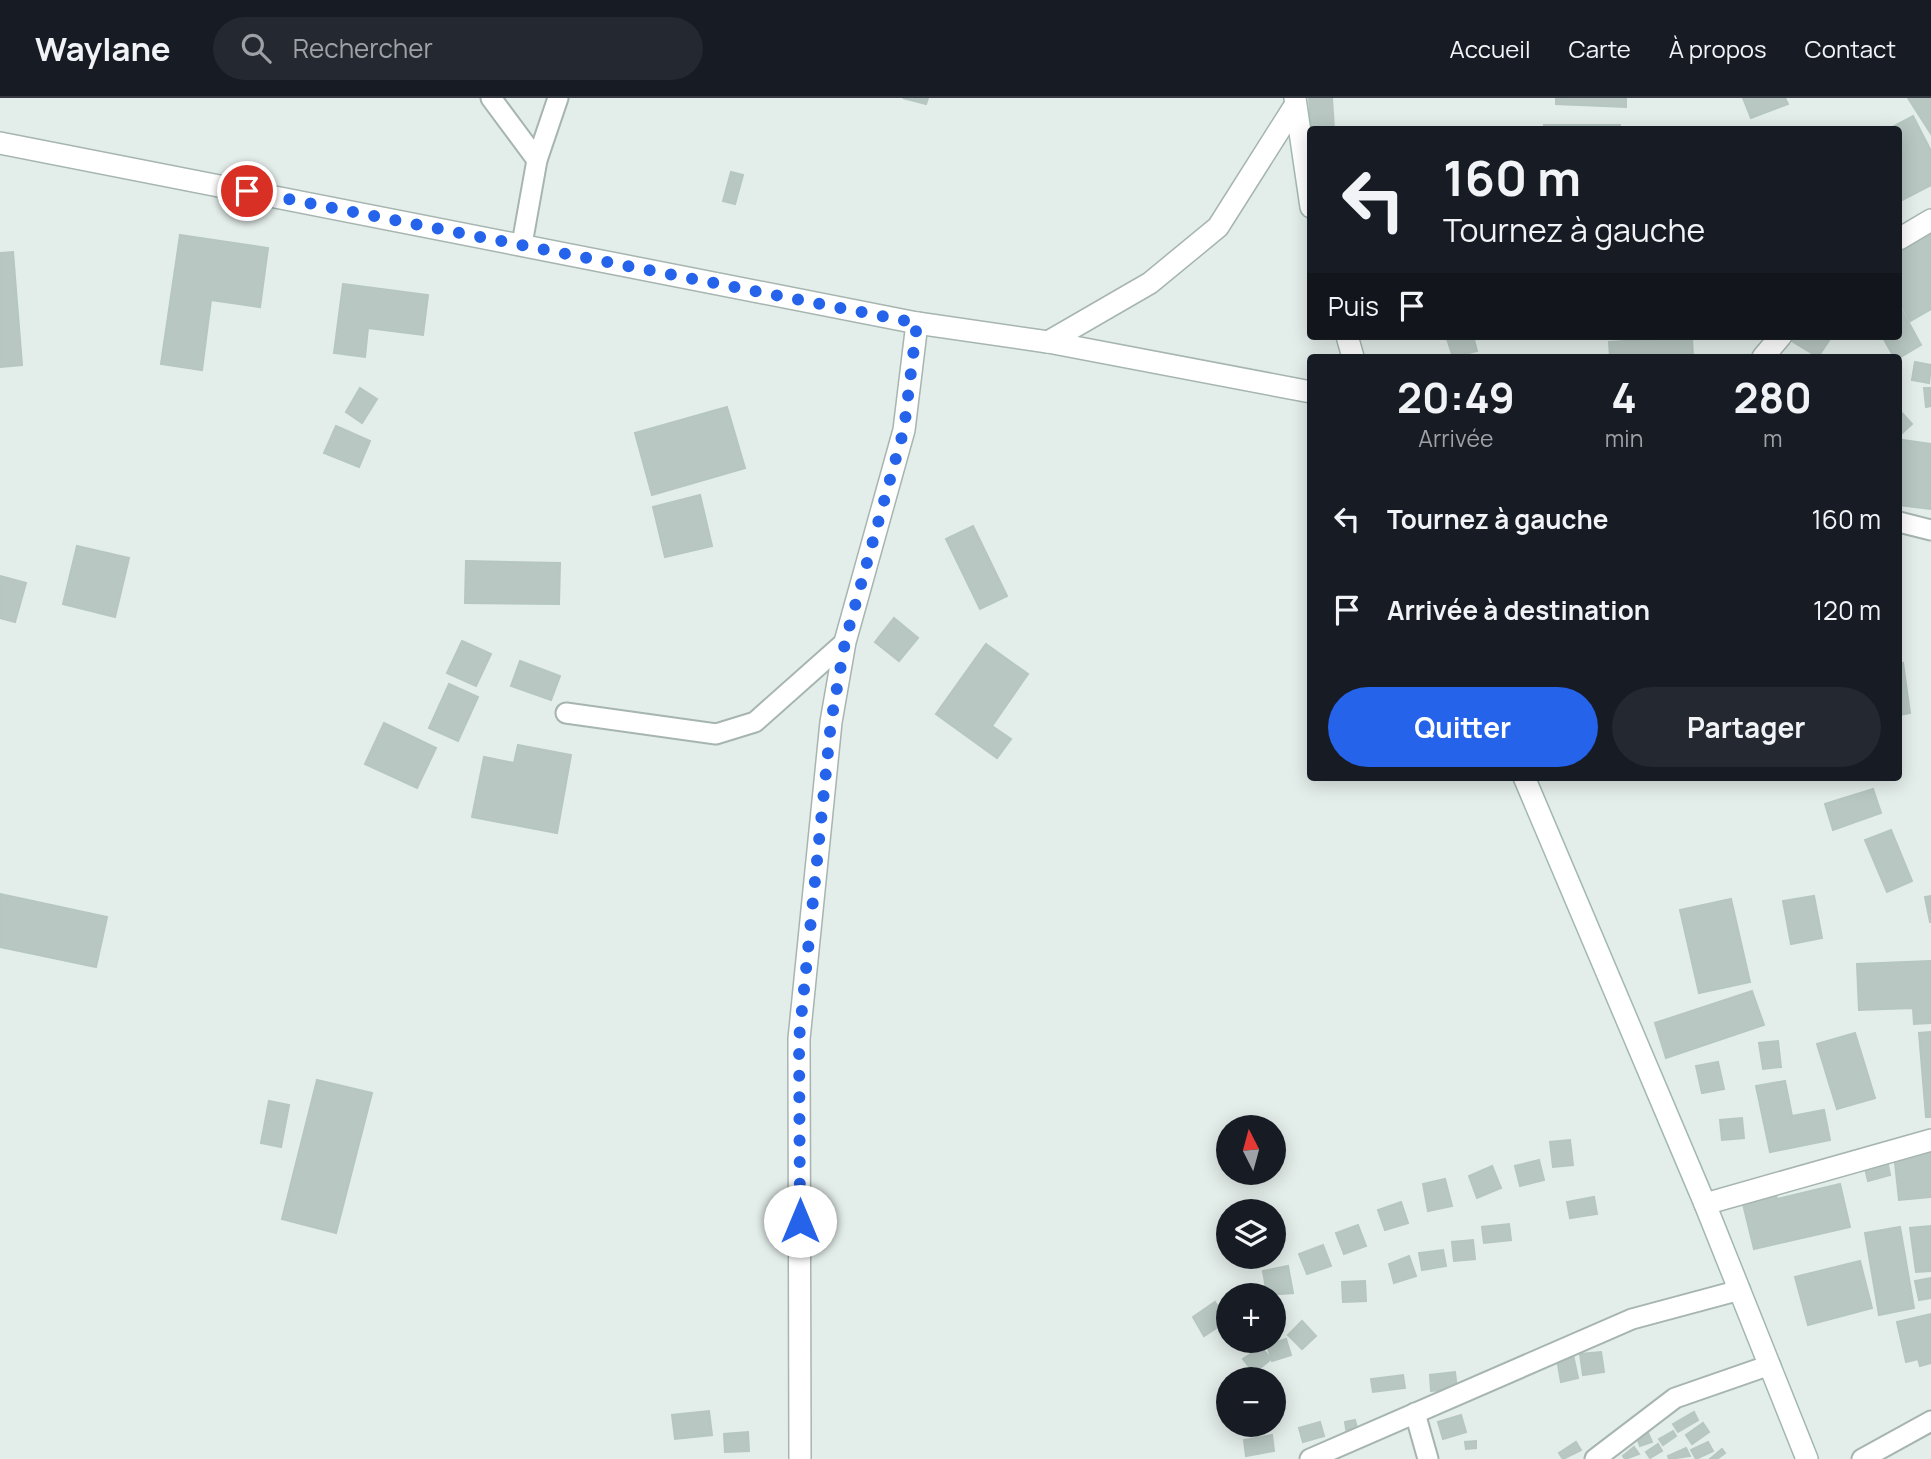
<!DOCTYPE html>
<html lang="fr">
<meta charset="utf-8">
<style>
body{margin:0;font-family:Manrope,sans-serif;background:#242831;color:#f1f3f6;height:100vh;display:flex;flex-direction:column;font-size:26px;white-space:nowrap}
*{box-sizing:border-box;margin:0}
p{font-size:23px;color:#9ea1a6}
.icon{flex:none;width:38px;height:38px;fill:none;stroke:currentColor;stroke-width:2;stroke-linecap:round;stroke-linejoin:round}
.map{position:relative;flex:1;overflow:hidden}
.details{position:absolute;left:1307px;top:256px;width:595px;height:427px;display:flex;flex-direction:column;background:#171b24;border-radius:7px;box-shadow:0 4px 18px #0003}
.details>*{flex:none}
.hud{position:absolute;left:1307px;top:28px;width:595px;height:214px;border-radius:7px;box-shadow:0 4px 18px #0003;background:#171b24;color:#f1f3f6;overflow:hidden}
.needle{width:46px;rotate:354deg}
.controls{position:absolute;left:1216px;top:1017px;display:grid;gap:14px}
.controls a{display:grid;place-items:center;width:70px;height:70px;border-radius:50%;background:#171b24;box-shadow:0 4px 18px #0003;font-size:35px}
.pin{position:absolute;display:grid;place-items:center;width:60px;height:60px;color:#fff;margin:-30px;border:4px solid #fff;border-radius:50%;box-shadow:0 2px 7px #0007}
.me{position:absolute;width:77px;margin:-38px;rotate:0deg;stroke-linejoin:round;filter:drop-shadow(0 0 5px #0008)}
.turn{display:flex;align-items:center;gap:24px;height:147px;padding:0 21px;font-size:32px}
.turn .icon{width:91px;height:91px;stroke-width:2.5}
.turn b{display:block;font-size:49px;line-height:60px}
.then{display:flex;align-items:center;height:66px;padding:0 21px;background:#0003;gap:14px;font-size:26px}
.eta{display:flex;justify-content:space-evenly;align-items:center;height:119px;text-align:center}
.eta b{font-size:42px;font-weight:700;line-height:49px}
.button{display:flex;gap:14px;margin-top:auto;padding:14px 21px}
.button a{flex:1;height:80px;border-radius:42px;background:#2563eb;color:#fff;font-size:28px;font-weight:700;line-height:80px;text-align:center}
.button a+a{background:#242831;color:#f1f3f6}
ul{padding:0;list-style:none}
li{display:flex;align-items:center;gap:21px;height:91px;padding:0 21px}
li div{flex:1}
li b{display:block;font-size:26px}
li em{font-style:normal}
header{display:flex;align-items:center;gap:42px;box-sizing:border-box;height:98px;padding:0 35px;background:#171b24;border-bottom:2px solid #363941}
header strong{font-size:33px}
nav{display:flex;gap:38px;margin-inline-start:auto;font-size:24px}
.search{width:490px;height:63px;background:#242831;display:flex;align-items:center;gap:18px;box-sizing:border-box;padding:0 24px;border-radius:38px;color:#9ea1a6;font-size:26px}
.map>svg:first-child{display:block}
.building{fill:#b8c7c2;stroke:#b6c6c0;stroke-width:2}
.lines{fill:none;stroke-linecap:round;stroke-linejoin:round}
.service-casing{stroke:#a6b5b0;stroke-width:23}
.minor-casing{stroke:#a6b5b0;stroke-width:24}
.tertiary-casing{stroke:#a6b5b0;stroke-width:24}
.secondary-casing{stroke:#a2b8b1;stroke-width:24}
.service{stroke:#fff;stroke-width:19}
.minor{stroke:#fff;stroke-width:21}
.tertiary{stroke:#fff;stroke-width:21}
.secondary{stroke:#fff;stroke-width:21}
.route{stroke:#2563eb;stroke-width:12;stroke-dasharray:0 21.6}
</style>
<header>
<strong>Waylane</strong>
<div class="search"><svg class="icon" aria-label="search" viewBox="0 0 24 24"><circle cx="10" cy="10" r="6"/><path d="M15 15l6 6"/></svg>Rechercher</div>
<nav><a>Accueil</a><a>Carte</a><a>À propos</a><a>Contact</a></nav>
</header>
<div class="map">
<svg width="1931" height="1361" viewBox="0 0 1931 1361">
<rect width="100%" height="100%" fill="#e3ede9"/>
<g class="building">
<polygon points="903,0 928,0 926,6"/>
<polygon points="1309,0 1332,0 1334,32 1311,32"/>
<polygon points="1556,0 1626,0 1626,9 1556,6"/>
<polygon points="1743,0 1785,0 1788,6 1751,20"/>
<polygon points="1908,0 1931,0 1931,36"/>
<polygon points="1913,18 1931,53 1931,87 1900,103 1899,32 1887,32"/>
<rect x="1544" y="27" width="76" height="5"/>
<polygon points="731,74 743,77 735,106 723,103"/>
<polygon points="1931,136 1931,211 1910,223 1899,202 1899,154"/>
<polygon points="180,137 268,150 260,209 211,202 202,272 161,266"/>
<polygon points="13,154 22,267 0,269 0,155"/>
<polygon points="343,186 428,197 423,237 368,230 365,259 334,255"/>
<polygon points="1899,207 1921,247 1899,260 1894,259 1882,238 1899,238"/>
<polygon points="1457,238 1473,238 1477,253 1453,259 1447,241"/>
<polygon points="1793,238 1832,238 1818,259 1790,242"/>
<polygon points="1692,239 1693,259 1610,259 1609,244"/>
<polygon points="1915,264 1931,267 1929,285 1912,282"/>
<polygon points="360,290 377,301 362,325 346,314"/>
<polygon points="1924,290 1931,290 1931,308 1926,309"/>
<polygon points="727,309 745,370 652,397 635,335"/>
<polygon points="1901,314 1912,326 1899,338 1899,316"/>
<polygon points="336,328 370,343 359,369 324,355"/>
<polygon points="1903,342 1931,346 1931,411 1899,407 1899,348 1903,348"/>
<polygon points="700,397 712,448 665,459 653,409"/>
<polygon points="973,428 1007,498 980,511 946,441"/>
<polygon points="77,448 129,460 115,519 63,506"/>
<polygon points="466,463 560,465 559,506 465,505"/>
<polygon points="0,478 26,485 15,524 0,520"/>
<polygon points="894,520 918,540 899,563 875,544"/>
<polygon points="462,543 491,556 476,588 447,575"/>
<polygon points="986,546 1028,576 992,628 1011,641 997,660 936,616"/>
<polygon points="520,563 560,578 551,602 511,588"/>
<polygon points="1903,565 1910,615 1899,617 1899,566"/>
<polygon points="449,586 478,599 458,643 429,630"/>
<polygon points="384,625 436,650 417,690 365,666"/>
<polygon points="518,647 571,657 557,735 472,719 484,659 514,665"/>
<polygon points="1873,691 1881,715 1833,732 1825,706"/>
<polygon points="1891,732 1912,783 1887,794 1865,742"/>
<polygon points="0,796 107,819 96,869 0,849"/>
<polygon points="1814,798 1822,840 1791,846 1783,803"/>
<polygon points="1931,798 1931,824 1930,824 1925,799"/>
<polygon points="1731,801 1750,884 1699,895 1680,812"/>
<polygon points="1931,863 1931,925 1914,926 1913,910 1859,912 1857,866"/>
<polygon points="1752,893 1764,927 1666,960 1655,925"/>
<polygon points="1931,934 1931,1019 1926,1019 1919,935"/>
<polygon points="1855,935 1875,1000 1837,1011 1817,946"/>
<polygon points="1778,943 1781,969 1763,971 1759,945"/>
<polygon points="1718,964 1724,991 1702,995 1696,968"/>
<polygon points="317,982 372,995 336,1135 282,1121"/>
<polygon points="1785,983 1792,1018 1824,1012 1830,1042 1770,1054 1756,988"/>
<polygon points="269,1003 289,1007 281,1049 261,1045"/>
<polygon points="1742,1020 1744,1040 1722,1042 1720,1022"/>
<polygon points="1570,1042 1573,1067 1553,1069 1550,1044"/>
<polygon points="1931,1052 1931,1099 1899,1102 1894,1056"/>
<polygon points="1886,1056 1890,1077 1868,1083 1863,1062"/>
<polygon points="1539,1062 1544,1082 1520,1088 1515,1068"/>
<polygon points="1492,1068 1501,1090 1477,1100 1469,1078"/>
<polygon points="1445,1081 1452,1108 1428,1113 1423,1086"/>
<polygon points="1840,1086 1850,1129 1754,1151 1742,1102 1775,1094 1777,1101"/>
<polygon points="1594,1099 1597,1116 1570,1120 1567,1104"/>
<polygon points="1401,1104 1408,1125 1385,1132 1378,1112"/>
<polygon points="1509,1126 1511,1142 1484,1145 1482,1129"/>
<polygon points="1358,1127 1366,1148 1344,1156 1336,1135"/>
<polygon points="1931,1128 1931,1173 1916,1174 1910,1130"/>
<polygon points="1900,1129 1914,1210 1879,1217 1865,1135"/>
<polygon points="1473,1142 1475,1161 1454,1163 1452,1144"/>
<polygon points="1323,1147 1331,1168 1307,1176 1299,1156"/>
<polygon points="1443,1152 1446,1168 1422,1172 1419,1155"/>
<polygon points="1409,1158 1416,1178 1394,1185 1389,1166"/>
<polygon points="1860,1163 1872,1210 1808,1227 1795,1179"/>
<polygon points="1288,1168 1293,1195 1267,1197 1263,1173"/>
<polygon points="1931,1180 1931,1200 1919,1202 1915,1183"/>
<polygon points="1365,1183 1366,1203 1343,1204 1342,1184"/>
<polygon points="1250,1186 1258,1197 1233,1197"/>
<polygon points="1215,1204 1227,1223 1204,1238 1193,1219"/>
<polygon points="1931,1216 1931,1265 1920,1268 1918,1261 1906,1264 1897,1224"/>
<polygon points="1302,1223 1316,1238 1302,1251 1288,1237"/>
<polygon points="1286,1241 1291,1257 1272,1263 1267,1247"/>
<polygon points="1261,1249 1271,1261 1254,1275 1243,1261"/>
<polygon points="1572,1252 1578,1280 1561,1284 1556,1255"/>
<polygon points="1601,1254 1604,1274 1583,1277 1580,1256"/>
<polygon points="1455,1274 1457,1291 1431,1293 1430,1277"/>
<polygon points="1403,1277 1405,1290 1373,1294 1371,1281"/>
<polygon points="709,1313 712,1337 675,1341 672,1317"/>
<polygon points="1694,1314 1698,1322 1678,1334 1673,1326"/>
<polygon points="1461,1317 1466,1334 1443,1341 1438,1324"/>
<polygon points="1355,1322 1358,1334 1347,1337 1345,1324"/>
<polygon points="1320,1324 1324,1338 1303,1344 1299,1330"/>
<polygon points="1703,1325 1709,1334 1692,1346 1686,1337"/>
<polygon points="1673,1333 1676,1338 1663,1347 1659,1341"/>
<polygon points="748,1334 749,1353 725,1354 724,1336"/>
<polygon points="1648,1335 1652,1344 1640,1348 1637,1340"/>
<polygon points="1272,1337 1274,1353 1246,1358 1244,1342"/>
<polygon points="1476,1343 1476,1350 1466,1351 1465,1344"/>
<polygon points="1576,1344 1581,1352 1563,1361 1559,1355"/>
<polygon points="1708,1344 1713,1353 1696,1361 1691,1352"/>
<polygon points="1658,1346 1662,1353 1650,1360 1646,1354"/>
<polygon points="1634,1349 1639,1356 1625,1361 1623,1358"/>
<polygon points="1686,1350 1690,1358 1669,1361 1668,1358"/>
<polygon points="1722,1351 1725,1355 1717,1361 1710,1361"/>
</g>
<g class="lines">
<g class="service-casing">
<g id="service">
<polyline points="491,0 537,62"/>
<polyline points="522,146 537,62 558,0"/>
<polyline points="1899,424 1931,432"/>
<polyline points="566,615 716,636 755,624 845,544"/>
<polyline points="1415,1315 1428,1361"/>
<polyline points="1310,1361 1632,1221 1740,1192"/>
<polyline points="1595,1361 1675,1300 1770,1267"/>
<polyline points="1862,1361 1931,1323"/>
</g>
</g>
<g class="minor-casing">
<g id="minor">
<polyline points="1899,141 1931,122"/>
<polyline points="1763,259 1781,238"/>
<polyline points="1705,1106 1931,1042"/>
<polyline points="800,1361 799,941 831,624 845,544 904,332 917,225"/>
</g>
</g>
<g class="tertiary-casing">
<g id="tertiary">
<polyline points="0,45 917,225 1048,244 1311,294"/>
<polyline points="1048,244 1150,185 1218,129 1294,9"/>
</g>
</g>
<g class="secondary-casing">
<g id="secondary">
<polyline points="1295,0 1311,109"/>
<polyline points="1347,238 1353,259"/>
<polyline points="1524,679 1705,1106 1807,1361"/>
</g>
</g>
<use href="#service" class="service"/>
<use href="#minor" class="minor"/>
<use href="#tertiary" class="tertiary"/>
<use href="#secondary" class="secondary"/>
</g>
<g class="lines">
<polyline class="route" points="247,93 917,225 904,331 845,544 831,624 799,941 800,1123"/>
</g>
</svg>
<div class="controls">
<a><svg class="needle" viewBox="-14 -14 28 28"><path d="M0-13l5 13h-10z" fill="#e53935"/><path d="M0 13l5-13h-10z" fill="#9ea1a6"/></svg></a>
<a><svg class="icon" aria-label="layers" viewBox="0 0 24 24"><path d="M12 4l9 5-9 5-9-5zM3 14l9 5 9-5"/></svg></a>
<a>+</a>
<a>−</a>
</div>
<div class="pin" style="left:247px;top:93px;background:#d93025"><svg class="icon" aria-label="arrive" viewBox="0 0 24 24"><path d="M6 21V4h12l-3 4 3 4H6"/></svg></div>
<svg class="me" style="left:800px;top:1123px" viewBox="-20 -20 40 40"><circle r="19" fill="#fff"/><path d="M0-13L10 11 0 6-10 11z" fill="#2563eb"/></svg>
<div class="hud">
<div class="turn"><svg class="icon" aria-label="left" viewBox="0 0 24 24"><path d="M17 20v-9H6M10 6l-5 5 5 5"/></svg><div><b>160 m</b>Tournez à gauche</div></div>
<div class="then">Puis<svg class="icon" aria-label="arrive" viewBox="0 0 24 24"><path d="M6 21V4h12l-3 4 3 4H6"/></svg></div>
</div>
<section class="details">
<div class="eta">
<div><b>20:49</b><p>Arrivée</p></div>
<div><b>4</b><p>min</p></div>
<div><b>280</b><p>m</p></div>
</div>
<ul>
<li><svg class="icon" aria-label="left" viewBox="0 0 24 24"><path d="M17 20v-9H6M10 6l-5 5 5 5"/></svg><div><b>Tournez à gauche</b></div><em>160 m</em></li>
<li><svg class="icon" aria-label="arrive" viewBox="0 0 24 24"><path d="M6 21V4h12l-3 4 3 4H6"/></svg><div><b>Arrivée à destination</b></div><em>120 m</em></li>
</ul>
<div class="button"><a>Quitter</a><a>Partager</a></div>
</section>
</div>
